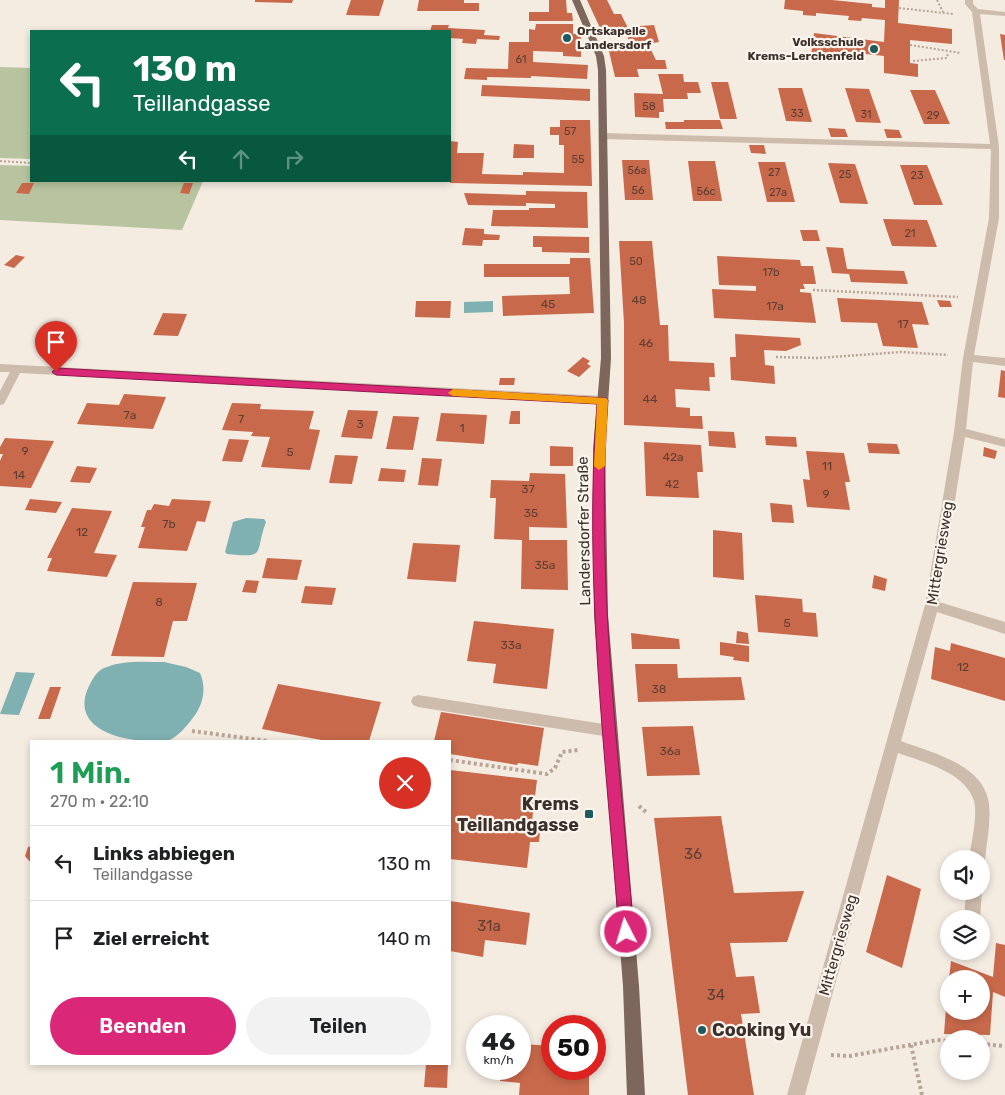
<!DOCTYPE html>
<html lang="de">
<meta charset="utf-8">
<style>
body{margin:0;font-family:Rubik,sans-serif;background:#f2f2f2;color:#202124;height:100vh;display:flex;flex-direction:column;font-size:19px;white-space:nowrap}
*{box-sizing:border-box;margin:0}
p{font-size:16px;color:#757577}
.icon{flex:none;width:28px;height:28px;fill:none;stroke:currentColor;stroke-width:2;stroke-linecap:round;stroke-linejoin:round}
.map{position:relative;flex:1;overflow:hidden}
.details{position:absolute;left:30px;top:740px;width:421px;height:325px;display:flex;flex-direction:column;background:#fff;border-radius:0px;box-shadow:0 2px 8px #0003}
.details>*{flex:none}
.guide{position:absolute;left:30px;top:30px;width:421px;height:152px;border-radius:0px;box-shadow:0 2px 8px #0003;background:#0b6e4f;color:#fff;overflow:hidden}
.controls{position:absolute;left:940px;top:850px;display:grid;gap:10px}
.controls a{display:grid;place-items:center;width:50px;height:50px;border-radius:50%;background:#fff;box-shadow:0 2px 8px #0003;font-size:25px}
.speed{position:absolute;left:466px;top:1015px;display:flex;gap:10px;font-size:25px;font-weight:700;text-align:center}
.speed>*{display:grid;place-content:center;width:65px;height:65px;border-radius:50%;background:#fff;box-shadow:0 2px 8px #0003;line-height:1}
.speed small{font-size:12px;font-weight:400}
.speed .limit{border:8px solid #d22;background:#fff;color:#111}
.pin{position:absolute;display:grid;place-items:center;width:42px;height:42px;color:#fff;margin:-51px -21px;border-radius:50% 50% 50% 0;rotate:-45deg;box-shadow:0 0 5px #0007}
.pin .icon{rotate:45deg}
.me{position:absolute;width:55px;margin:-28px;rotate:355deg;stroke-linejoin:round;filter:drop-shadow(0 0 4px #0008)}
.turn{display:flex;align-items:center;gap:18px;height:105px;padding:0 20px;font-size:22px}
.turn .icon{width:65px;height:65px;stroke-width:2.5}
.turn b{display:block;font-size:35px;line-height:42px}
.lanes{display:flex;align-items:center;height:48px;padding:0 20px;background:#0003;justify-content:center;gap:25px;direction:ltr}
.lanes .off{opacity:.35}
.round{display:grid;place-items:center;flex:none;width:52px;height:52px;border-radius:26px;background:#f2f2f2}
.summary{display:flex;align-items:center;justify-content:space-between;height:85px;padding:0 20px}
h1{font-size:30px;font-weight:600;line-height:38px;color:#1e9e55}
.primary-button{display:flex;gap:10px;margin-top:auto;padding:10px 20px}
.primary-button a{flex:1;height:58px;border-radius:30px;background:#db2777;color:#fff;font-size:20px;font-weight:600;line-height:58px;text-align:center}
.primary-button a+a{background:#f2f2f2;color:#202124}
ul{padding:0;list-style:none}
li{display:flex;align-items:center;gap:15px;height:75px;padding:0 20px;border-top:1px solid #e0e0e0}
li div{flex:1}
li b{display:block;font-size:19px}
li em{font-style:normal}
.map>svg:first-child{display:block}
.green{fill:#b8c4a0}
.water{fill:#7fb0b2}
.building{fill:#c8694b}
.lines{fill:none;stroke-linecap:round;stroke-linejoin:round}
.path-far2{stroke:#b9a596;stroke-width:2;stroke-dasharray:2 2;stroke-linecap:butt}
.path-far1{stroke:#b9a596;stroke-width:2.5;stroke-dasharray:2 2;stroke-linecap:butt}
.path{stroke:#b9a596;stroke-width:4;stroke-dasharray:3 3;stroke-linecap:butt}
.minor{fill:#cdbbac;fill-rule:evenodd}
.major{fill:#7d675c;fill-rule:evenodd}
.route{fill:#db2777;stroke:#8e194d}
.slow{fill:#f59e0b}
.poi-dot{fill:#1f5a5e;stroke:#fbf5ee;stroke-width:2}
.labels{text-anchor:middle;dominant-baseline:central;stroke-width:4.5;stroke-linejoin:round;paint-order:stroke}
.far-number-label{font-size:11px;fill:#5e3e33}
.far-poi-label{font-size:12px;font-weight:bold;fill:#3b302b;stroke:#fbf5ee;text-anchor:start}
.number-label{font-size:12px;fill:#5e3e33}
.street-label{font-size:15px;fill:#3b302b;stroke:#fbf5ee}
.near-number-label{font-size:15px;fill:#5e3e33}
.near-poi-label{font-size:18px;font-weight:bold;fill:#3b302b;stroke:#fbf5ee;text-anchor:end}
</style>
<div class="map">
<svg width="1005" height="1095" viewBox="0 0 1005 1095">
<rect width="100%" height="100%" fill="#f4ebe1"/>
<g class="green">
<polygon points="0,67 31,68 31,159 0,158"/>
<polygon points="0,165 31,166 31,181 203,181 182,230 0,220"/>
</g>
<g class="water">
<polygon points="493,301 493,312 464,313 464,302"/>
<path d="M246 518 264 519 266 522C254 554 268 558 227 554L225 552 233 522Z"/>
<path d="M164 662 186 667 200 673C207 689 203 706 192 719 186 727 179 735 170 740 165 743 157 741 151 741 120 741 69 728 89 686 93 678 98 669 107 667 124 660 145 662 164 662Z"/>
<polygon points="16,672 35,673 19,715 0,714"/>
</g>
<g class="building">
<polygon points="255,0 293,0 292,3 255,2"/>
<polygon points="351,0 384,0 379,16 346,15"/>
<polygon points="419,0 464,0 464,3 479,3 479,11 417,11"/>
<polygon points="549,0 566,0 567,13 572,13 573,21 529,21 529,12 549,12"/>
<polygon points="587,0 607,0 614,14 621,14 628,28 601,30"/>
<polygon points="785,0 832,0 872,4 872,7 885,8 885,0 899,0 898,23 952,29 952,44 910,40 910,63 918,64 918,77 884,73 884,56 848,52 848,61 811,56 814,33 884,42 885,20 862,18 861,21 848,20 849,16 816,13 816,16 803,15 803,11 784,9"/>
<polygon points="536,24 573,24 573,34 581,34 581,57 563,56 563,52 533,51 533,62 588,65 587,79 531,76 531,78 487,77 487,80 464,79 466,68 508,69 509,42 529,42 529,29 535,30"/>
<polygon points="432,25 449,25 448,28 485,30 484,35 500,36 499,40 477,39 476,44 462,43 463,39 450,38 450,31 430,31"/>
<polygon points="654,25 659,42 648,44 656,60 665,60 667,69 637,69 639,77 615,77 608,47 631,45 627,36 640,26"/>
<polygon points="1000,34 1005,35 1005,60 1004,60"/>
<polygon points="658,74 683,74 684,82 698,82 701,93 687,93 688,99 663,99 664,112 659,112 659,118 635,117 634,93 663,94"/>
<polygon points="711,82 728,82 737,119 720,119"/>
<polygon points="482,85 590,89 590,101 481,96"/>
<polygon points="778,88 802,88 812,122 786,121"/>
<polygon points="845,88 869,89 881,123 856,122"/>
<polygon points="910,90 935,90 950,124 924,124"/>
<polygon points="560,120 590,120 592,186 450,183 450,141 458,142 457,153 484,153 482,174 523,175 523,172 564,173 564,145 559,145 559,135 550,135 550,127 560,127"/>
<polygon points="684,120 720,120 723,129 666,129 665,122 684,122"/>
<polygon points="828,128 845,129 848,137 831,137"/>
<polygon points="884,129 899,130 902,138 887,138"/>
<polygon points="514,144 534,145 534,158 513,158"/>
<polygon points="749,145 764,145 766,154 751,153"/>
<polygon points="622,160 649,160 653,200 625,200"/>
<polygon points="688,161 715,161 722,201 693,201"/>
<polygon points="758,162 785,162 795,202 767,202"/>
<polygon points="828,163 855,164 868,204 840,203"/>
<polygon points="900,165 927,165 943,205 914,205"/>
<polygon points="22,183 34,183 29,194 16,193"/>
<polygon points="184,183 193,183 189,194 180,193"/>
<polygon points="526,191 587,192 588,228 491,226 493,210 529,210 529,208 555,208 555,204 526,203 526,206 468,205 464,193 526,195"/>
<polygon points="883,219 927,220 937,247 892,246"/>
<polygon points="465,228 484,229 484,234 500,235 499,240 483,240 482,246 462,245"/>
<polygon points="800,230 817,230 820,241 803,241"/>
<polygon points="533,236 589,237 589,253 542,252 542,247 533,247"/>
<polygon points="619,241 652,241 660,325 668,325 669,361 714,363 715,377 709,377 710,391 675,389 676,407 690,408 690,416 702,416 703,429 624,425 624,323"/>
<polygon points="826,247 843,248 847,269 904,271 908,284 851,282 849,274 832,273"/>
<polygon points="16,255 25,257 14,268 4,265"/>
<polygon points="717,256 800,260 801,266 813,266 816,284 803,284 805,289 800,289 800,292 811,293 816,323 714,318 712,289 756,291 756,286 719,285"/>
<polygon points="570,258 590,258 594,313 503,316 502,296 570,294 569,277 484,277 484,264 570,264"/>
<polygon points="837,298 922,302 929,325 912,324 918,348 883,346 877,323 841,322"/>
<polygon points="937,300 950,301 952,307 940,307"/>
<polygon points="416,301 451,301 450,318 415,317"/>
<polygon points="163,313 187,314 178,336 153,335"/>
<polygon points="735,334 800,338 801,345 786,351 764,350 765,365 774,366 775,384 731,380 730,357 736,357"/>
<polygon points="583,357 590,361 587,364 591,366 579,377 567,371"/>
<polygon points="1001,370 1005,371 1005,398 998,397"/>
<polygon points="500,378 515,378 514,385 499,385"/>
<polygon points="124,394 166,397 153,429 77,424 87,403 119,405"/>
<polygon points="232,403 261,404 260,409 314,411 309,429 320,430 310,470 261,467 270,437 251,436 253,432 222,430"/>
<polygon points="348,410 378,411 372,439 341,437"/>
<polygon points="511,411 520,411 520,424 509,424"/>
<polygon points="441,413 487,415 484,444 436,441"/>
<polygon points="393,416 419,417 413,450 386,449"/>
<polygon points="708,431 734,432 736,448 709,446"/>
<polygon points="765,436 796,437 797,447 766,445"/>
<polygon points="5,438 54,441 31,488 0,486 0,461 3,454 0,454 0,447"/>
<polygon points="229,439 249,440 242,462 222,461"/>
<polygon points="644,442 701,445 703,472 697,472 699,498 646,496"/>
<polygon points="867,443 897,444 900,454 869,453"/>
<polygon points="550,446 573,447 573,466 550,466"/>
<polygon points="984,447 997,451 995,459 983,456"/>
<polygon points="806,451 844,453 850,482 845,482 850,510 807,507 803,479 810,480"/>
<polygon points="335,455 358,456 352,484 329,483"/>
<polygon points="422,458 442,459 438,486 418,485"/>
<polygon points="77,466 97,468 90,483 70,482"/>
<polygon points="381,468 406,470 404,482 378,481"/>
<polygon points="530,473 565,474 567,528 529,527 529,540 567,540 568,590 521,589 522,540 494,539 496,498 490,498 491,480 529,481"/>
<polygon points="30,499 62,502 56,513 25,510"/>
<polygon points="172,499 211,501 205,522 197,521 187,551 138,548 145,527 141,527 147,510 151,510 154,504 169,506"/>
<polygon points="770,503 792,505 794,523 772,522"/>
<polygon points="72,508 112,511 94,553 117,555 107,577 47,571 52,558 47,558"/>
<polygon points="713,530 742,533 744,580 713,577"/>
<polygon points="413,543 460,545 456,582 407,579"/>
<polygon points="267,558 302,560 297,580 262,578"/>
<polygon points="874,575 887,579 885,591 872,588"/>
<polygon points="246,580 259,581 256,593 242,592"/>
<polygon points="133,582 197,583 187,621 173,621 164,657 111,656"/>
<polygon points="305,586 336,588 332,605 301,603"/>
<polygon points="755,595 802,599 803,612 816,613 818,637 758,632"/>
<polygon points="474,621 554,629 547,689 493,683 496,664 467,661"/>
<polygon points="737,631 748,633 749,644 736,643"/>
<polygon points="631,633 679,639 680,649 632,649"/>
<polygon points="720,642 749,646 749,662 733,660 734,657 720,655"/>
<polygon points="951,643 1005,658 1005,701 931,679 935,647 950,651"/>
<polygon points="635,664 677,664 678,678 741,677 745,700 638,702"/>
<polygon points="278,684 381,702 369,741 327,741 262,729"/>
<polygon points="50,687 61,687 50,719 38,719"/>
<polygon points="441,712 544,728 538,766 518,763 517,765 450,754 450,741 434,741"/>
<polygon points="693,726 700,775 647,776 642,727"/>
<polygon points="450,770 537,780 532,821 541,822 539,842 530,842 527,868 450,859"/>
<polygon points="721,816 734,893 804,891 787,942 730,943 736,977 754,976 760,1013 741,1014 754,1095 688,1095 654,818"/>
<polygon points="31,846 31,863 25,856 28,847"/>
<polygon points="887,875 921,889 902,968 866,952"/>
<polygon points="450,901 530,913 526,945 485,940 483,957 450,951"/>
<polygon points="996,943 1005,945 1005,997 993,992 990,1035 944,1034 947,995 949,1011 981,1011 981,979 949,979 951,961 993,977"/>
<polygon points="523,1044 552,1046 552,1069 589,1069 589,1095 519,1095 520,1083 500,1081 501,1069 520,1069 520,1052 523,1053"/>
<polygon points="426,1064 448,1064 447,1088 424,1087"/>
</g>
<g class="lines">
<g class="path-far2">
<polyline points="937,0 943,12"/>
<polyline points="899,8 953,14"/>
<polyline points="910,45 961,53"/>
<polyline points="913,61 947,58 948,53"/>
<polyline points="0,161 31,163"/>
</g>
<g class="path-far1">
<polyline points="813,290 958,297"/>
<polyline points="776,357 818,358 901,352 948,355"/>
</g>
<g class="path">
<polyline points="192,731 268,741"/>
<polyline points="450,760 547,774 555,768 562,752 578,750"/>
<polyline points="639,806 646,812"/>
<polyline points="981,1044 1005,1046"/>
<polyline points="911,1045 922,1095"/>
<polyline points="831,1055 850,1056 937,1040 949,1041"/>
</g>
<g class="minor">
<path d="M965 0H973V4L978 9 1005 12V16L980 14 999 147V218L974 355 1005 358V366L973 362 966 429 1005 439V447L965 437 939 602 1005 622V634L937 612 901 741C932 753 984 764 989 804 991 822 987 841 985 859L981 865V859H969C971 843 978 816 974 801 965 772 923 762 898 753L805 1095H787L925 605 954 432 963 358 989 218 991 149 603 139 599 136 603 133 990 144 972 12 965 4Z"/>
<polygon points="0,364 603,396 609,400 603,404 20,373 4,404 0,405 0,391 10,372 0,372"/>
<polygon points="418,695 610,725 615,726 617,731 615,736 610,737 418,707 413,705 411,701 413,697"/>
<polygon points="981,889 982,891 980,919 964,919 966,891 981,891"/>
</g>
<polygon class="major" points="572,0 580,0 604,56 606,70 611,358 605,449 608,615 639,986 645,1095 627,1095 623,986 594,615 593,449 601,358 598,70 596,56"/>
</g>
<path class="route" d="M56 368 606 398 608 400C595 578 619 756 634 932L631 938 626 940 621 938 619 932C606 757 583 579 597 404L56 375 52 372Z"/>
<polygon class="slow" points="453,389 606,398 608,400 605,466 599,470 594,466 597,404 453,396 448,393"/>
<g class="poi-dot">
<circle cx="567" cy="38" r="5"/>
<circle cx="874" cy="49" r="5"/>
<rect x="584" y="809" width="10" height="10" rx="2.5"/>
<circle cx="702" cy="1030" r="5"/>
</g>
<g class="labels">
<g class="far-number-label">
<text x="521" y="59">61</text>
<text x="649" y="106">58</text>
<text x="797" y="113">33</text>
<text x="866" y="114">31</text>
<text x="933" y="115">29</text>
<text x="570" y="131">57</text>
<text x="578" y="159">55</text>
<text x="637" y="170">56a</text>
<text x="774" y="172">27</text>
<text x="845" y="174">25</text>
<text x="917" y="175">23</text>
<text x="638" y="190">56</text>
<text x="706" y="191">56c</text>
<text x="778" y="192">27a</text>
<text x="910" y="233">21</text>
<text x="636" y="261">50</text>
<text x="771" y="272">17b</text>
</g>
<g class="far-poi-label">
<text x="577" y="31">Ortskapelle<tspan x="577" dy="14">Landersdorf</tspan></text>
<text x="864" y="42" text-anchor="end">Volksschule<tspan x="864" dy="14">Krems-Lerchenfeld</tspan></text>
</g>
<g class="number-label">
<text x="639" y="300">48</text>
<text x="548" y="304">45</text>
<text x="775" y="306">17a</text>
<text x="903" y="324">17</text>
<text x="646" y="343">46</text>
<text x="650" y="399">44</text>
<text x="130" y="415">7a</text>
<text x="241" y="419">7</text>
<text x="360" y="424">3</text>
<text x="462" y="428">1</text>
<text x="25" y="451">9</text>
<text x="290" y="452">5</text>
<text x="673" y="457">42a</text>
<text x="827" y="466">11</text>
<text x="19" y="475">14</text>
<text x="672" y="484">42</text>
<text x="528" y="489">37</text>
<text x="826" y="494">9</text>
<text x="531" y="513">35</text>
<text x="169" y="524">7b</text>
<text x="82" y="532">12</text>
<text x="545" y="565">35a</text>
<text x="159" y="602">8</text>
<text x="787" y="623">5</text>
<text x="511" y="645">33a</text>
<text x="963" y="667">12</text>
<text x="659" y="689">38</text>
<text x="670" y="751">36a</text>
</g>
<g class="street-label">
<text transform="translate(584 531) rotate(-91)">Landersdorfer Straße</text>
<text transform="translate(940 553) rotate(-81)">Mittergriesweg</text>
<text transform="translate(838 945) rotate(-74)">Mittergriesweg</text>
</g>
<g class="near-number-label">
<text x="693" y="854">36</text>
<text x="489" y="926">31a</text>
<text x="716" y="995">34</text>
</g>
<g class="near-poi-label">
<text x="579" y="804">Krems<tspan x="579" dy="21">Teillandgasse</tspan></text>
<text x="712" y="1030" text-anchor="start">Cooking Yu</text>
</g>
</g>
</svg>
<div class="controls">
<a><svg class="icon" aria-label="sound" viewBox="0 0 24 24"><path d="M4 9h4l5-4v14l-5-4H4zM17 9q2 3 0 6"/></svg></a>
<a><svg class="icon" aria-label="layers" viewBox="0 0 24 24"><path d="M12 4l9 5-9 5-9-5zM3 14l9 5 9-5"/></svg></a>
<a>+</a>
<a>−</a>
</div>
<div class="speed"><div>46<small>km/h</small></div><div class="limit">50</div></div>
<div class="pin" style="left:56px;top:372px;background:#d93025"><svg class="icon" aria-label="arrive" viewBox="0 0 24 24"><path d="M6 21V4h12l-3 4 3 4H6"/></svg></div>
<svg class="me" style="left:626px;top:932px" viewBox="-20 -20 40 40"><circle r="17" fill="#db2777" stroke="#fff" stroke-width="3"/><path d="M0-11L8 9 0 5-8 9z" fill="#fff"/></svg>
<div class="guide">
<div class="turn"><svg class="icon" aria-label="left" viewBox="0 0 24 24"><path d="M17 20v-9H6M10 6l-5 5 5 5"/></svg><div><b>130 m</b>Teillandgasse</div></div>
<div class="lanes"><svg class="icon" aria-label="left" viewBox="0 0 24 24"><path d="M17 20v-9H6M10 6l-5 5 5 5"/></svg><svg class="icon off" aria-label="ahead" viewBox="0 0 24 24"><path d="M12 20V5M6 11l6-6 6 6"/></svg><svg class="icon off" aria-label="right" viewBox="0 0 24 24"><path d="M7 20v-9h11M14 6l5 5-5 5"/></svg></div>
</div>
<section class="details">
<div class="summary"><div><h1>1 Min.</h1><p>270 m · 22:10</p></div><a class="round" style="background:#d93025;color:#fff"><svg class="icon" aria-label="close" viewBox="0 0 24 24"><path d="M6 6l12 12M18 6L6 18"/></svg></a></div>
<ul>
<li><svg class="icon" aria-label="left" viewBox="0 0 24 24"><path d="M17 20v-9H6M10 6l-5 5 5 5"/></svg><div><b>Links abbiegen</b><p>Teillandgasse</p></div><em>130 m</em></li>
<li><svg class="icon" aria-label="arrive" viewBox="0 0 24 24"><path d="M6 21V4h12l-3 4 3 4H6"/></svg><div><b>Ziel erreicht</b></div><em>140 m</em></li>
</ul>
<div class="primary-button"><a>Beenden</a><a>Teilen</a></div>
</section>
</div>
